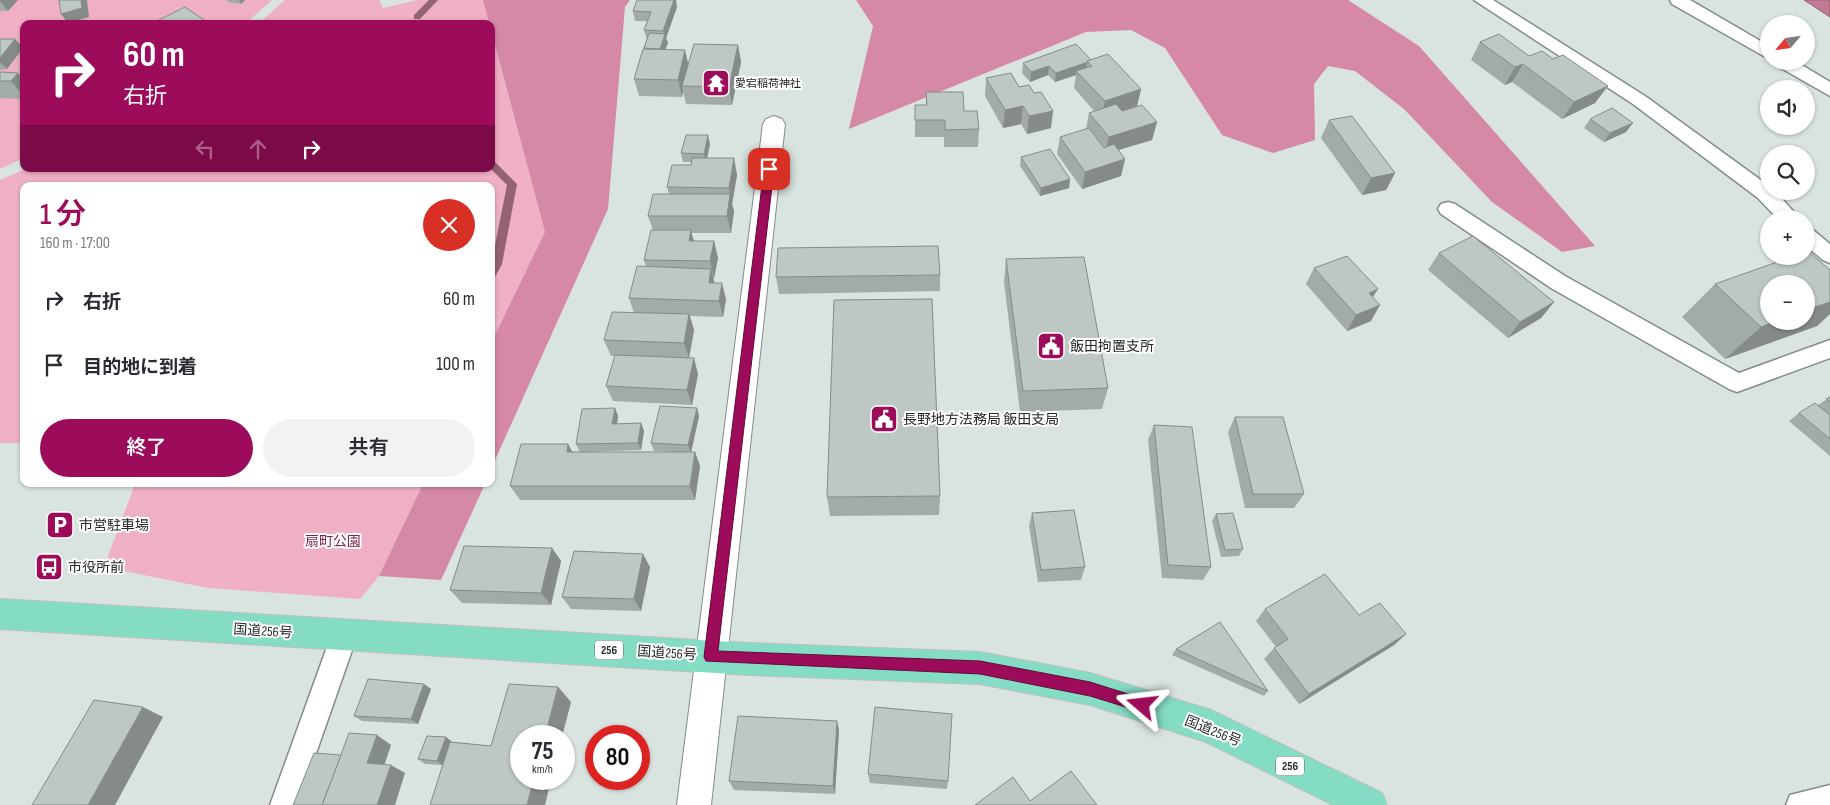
<!DOCTYPE html>
<html lang="ja">
<meta charset="utf-8">
<style>
body{margin:0;font-family:"Sofia Sans Condensed","Noto Sans JP",sans-serif;background:#f2f2f3;color:#2b2b33;height:100vh;display:flex;flex-direction:column;font-size:19px;white-space:nowrap}
*{box-sizing:border-box;margin:0}
p{font-size:16px;color:#7c7c81}
.icon{flex:none;width:28px;height:28px;fill:none;stroke:currentColor;stroke-width:2;stroke-linecap:round;stroke-linejoin:round}
.map{position:relative;flex:1;overflow:hidden}
.side{position:absolute;left:20px;top:182px;width:475px;height:305px;display:flex;flex-direction:column;background:#fff;border-radius:10px;box-shadow:0 1px 4px #0004}
.side>*{flex:none}
.hud{position:absolute;left:20px;top:20px;width:475px;height:152px;border-radius:10px;box-shadow:0 1px 4px #0004;background:#9c0c5a;color:#fff;overflow:hidden}
.needle{width:32px;rotate:241deg}
.tools{position:absolute;left:1760px;top:15px;display:grid;gap:10px}
.tools a{display:grid;place-items:center;width:55px;height:55px;border-radius:50%;background:#fff;box-shadow:0 1px 4px #0004;font-size:25px}
.speed{position:absolute;left:510px;top:725px;display:flex;gap:10px;font-size:25px;font-weight:700;text-align:center}
.speed>*{display:grid;place-content:center;width:65px;height:65px;border-radius:50%;background:#fff;box-shadow:0 1px 4px #0004;line-height:1}
.speed small{font-size:12px;font-weight:400}
.speed .limit{border:8px solid #d22;background:#fff;color:#111}
.pin{position:absolute;display:grid;place-items:center;width:42px;height:42px;color:#fff;margin:-21px;border-radius:10px;box-shadow:0 2px 8px #0006}
.me{position:absolute;width:55px;margin:-28px;rotate:287deg;stroke-linejoin:round;filter:drop-shadow(0 0 4px #0008)}
.turn{display:flex;align-items:center;gap:18px;height:105px;padding:0 20px;font-size:22px}
.turn .icon{width:65px;height:65px;stroke-width:2.5}
.turn b{display:block;font-size:35px;line-height:42px}
.lanes{display:flex;align-items:center;height:48px;padding:0 20px;background:#0003;justify-content:center;gap:25px;direction:ltr}
.lanes .off{opacity:.35}
.round{display:grid;place-items:center;flex:none;width:52px;height:52px;border-radius:26px;background:#f2f2f3}
.overview{display:flex;align-items:center;justify-content:space-between;height:85px;padding:0 20px}
h1{font-size:30px;font-weight:600;line-height:38px;color:#9c0c5a}
.action{display:flex;gap:10px;margin-top:auto;padding:10px 20px}
.action a{flex:1;height:58px;border-radius:30px;background:#9c0c5a;color:#fff;font-size:20px;font-weight:600;line-height:58px;text-align:center}
.action a+a{background:#f2f2f3;color:#2b2b33}
ul{padding:0;list-style:none}
li{display:flex;align-items:center;gap:15px;height:65px;padding:0 20px}
li div{flex:1}
li b{display:block;font-size:19px}
li em{font-style:normal}
.map>svg:first-child{display:block}
.green{fill:#efb0c6}
.forest{fill:#d589a6}
.water{fill:#c37a96;stroke:#946275}
.lines{fill:none;stroke-linecap:round;stroke-linejoin:round}
.stream{fill:#946275;fill-rule:evenodd}
.service-casing{stroke:#838c89;stroke-width:3}
.minor-casing{stroke:#838c89;stroke-width:2}
.trunk-casing{stroke:#bebfbe;stroke-width:2}
.service{fill:#fff;fill-rule:evenodd}
.minor{fill:#fff;fill-rule:evenodd}
.trunk{fill:#84dcc4;fill-rule:evenodd}
.wall{fill:#a3aba8}
.shaded-wall{fill:#848b88}
.building{fill:#bdc7c3;stroke:#848b88}
.route{fill:#9c0c5a;stroke:#65083a}
.labels{text-anchor:middle;dominant-baseline:central;stroke-width:4;stroke-linejoin:round;paint-order:stroke}
.far-poi-label{font-size:11px;fill:#252928;stroke:#fff;text-anchor:start}
.shield{fill:#fff;stroke:#666968;stroke-width:1}
.shield-label{font-size:12px;font-weight:bold;fill:#252928}
.poi-label{font-size:14px;fill:#252928;stroke:#fff;text-anchor:start}
.park-label{font-size:14px;fill:#7b234c;stroke:#fff}
.street-label{font-size:14px;fill:#252928;stroke:#fff}
</style>
<div class="map">
<svg width="1830" height="805" viewBox="0 0 1830 805">
<rect width="100%" height="100%" fill="#d9e3df"/>
<g class="green">
<polygon points="0,0 272,0 245,24 24,24 24,158 0,169"/>
<polygon points="285,0 379,0 383,8 418,0 483,0 490,24 258,24"/>
<polygon points="491,30 545,232 491,343 491,186 24,186 24,443 0,443 0,180 25,169 491,169"/>
<polygon points="135,484 423,484 379,576 360,599 208,588 104,567"/>
</g>
<g class="forest">
<polygon points="483,0 630,0 625,7 608,209 491,469 491,343 545,232"/>
<polygon points="856,0 1348,0 1419,46 1595,246 1562,252 1492,202 1404,109 1355,71 1328,66 1314,84 1315,140 1273,153 1222,135 1165,48 1131,30 1086,32 849,129 873,26"/>
<polygon points="423,484 485,484 441,580 379,576"/>
</g>
<polygon class="water" points="1804,0 1830,0 1830,17"/>
<g class="lines">
<g class="stream">
<polygon points="429,0 438,0 420,19 414,19 414,15"/>
<polygon points="491,160 494,161 517,184 502,264 495,277 491,278 491,265 507,185 491,169"/>
</g>
<g class="service-casing">
<g id="service">
<polygon points="1474,0 1493,0 1645,96 1769,186 1769,191 1775,191 1800,219 1778,219 1758,198 1633,104"/>
<polygon points="1670,0 1690,0 1769,46 1769,59 1672,4"/>
<polygon points="1773,61 1795,61 1830,82 1830,96 1776,65"/>
<polygon points="1448,202 1455,204 1565,276 1739,373 1830,340 1830,358 1737,392 1729,389 1551,288 1441,214 1438,209 1441,204"/>
<polygon points="1806,228 1813,230 1830,244 1830,263 1823,260 1806,246"/>
<polygon points="344,624 353,627 357,636 298,805 270,805 331,636 335,627"/>
<polygon points="1830,785 1830,805 1786,805 1790,795"/>
</g>
</g>
<g class="minor-casing">
<polygon id="minor" points="774,116 782,119 785,124 711,805 677,805 763,124 766,119"/>
</g>
<g class="trunk-casing">
<polygon id="trunk" points="0,599 749,643 980,652 1090,673 1211,710 1382,793 1387,805 1333,805 1206,742 1090,705 980,684 749,675 0,629"/>
</g>
<use href="#service" class="service"/>
<use href="#minor" class="minor"/>
<use href="#trunk" class="trunk"/>
</g>
<g class="wall">
<polygon points="0,0 8,11 0,11"/>
<polygon points="226,0 245,0 241,4 228,2"/>
<polygon points="677,7 666,38 668,43 665,49 688,64 738,45 741,62 732,105 686,104 683,91 682,97 639,96 634,79 647,40 644,30 647,21 635,21 633,11"/>
<polygon points="0,39 15,39 23,48 7,69 0,70"/>
<polygon points="1480,42 1595,103 1562,119 1512,82 1505,85 1471,60"/>
<polygon points="1091,60 1141,89 1137,106 1128,109 1157,122 1152,140 1118,150 1125,159 1121,176 1082,189 1057,154 1060,137 1086,129 1089,113 1094,111 1074,88 1076,75 1055,82 1048,75 1030,82 1022,73 1023,63"/>
<polygon points="0,72 24,79 24,99 0,98"/>
<polygon points="986,78 1019,87 1051,128 1027,134 1021,124 1003,128 985,96"/>
<polygon points="926,92 964,111 979,129 978,147 944,147 944,137 915,137 915,105 926,105"/>
<polygon points="1590,119 1626,132 1604,142 1584,128"/>
<polygon points="1329,120 1395,173 1386,190 1362,195 1321,138"/>
<polygon points="710,144 707,158 734,158 737,175 732,204 734,211 731,233 691,233 694,241 714,241 718,258 714,278 713,278 715,283 726,299 723,317 690,316 694,330 689,358 698,374 692,405 613,401 606,386 615,356 611,356 604,340 634,313 629,298 646,267 644,260 653,230 648,216 669,194 667,187 691,165 691,162 683,162 681,153"/>
<polygon points="1021,157 1070,179 1069,188 1040,196 1020,166"/>
<polygon points="1439,253 1554,302 1541,318 1508,338 1428,270"/>
<polygon points="1006,259 1108,388 1102,409 1020,412 1004,282"/>
<polygon points="1314,268 1373,297 1371,321 1347,331 1306,284"/>
<polygon points="1830,270 1830,314 1817,326 1725,359 1682,317 1715,284"/>
<polygon points="940,275 940,291 779,294 776,277"/>
<polygon points="1830,397 1830,456 1789,421 1799,413 1818,405"/>
<polygon points="615,408 618,416 617,424 641,423 644,431 641,450 583,452 672,452 654,451 651,443 697,408 699,416 691,452 695,452 700,466 695,500 520,500 510,486 572,452 580,452 576,444"/>
<polygon points="1235,417 1304,494 1294,508 1245,508 1228,432"/>
<polygon points="1154,425 1211,567 1203,580 1162,578 1148,440"/>
<polygon points="940,496 939,515 830,516 827,497"/>
<polygon points="1032,513 1085,567 1081,580 1038,582 1029,526"/>
<polygon points="1216,514 1243,549 1239,556 1221,557 1212,521"/>
<polygon points="552,548 561,561 551,605 462,603 450,590"/>
<polygon points="650,567 641,611 571,609 562,597"/>
<polygon points="1265,609 1359,615 1406,634 1394,645 1299,704 1264,659 1274,648 1276,647 1256,621"/>
<polygon points="1176,649 1268,691 1264,696 1172,655"/>
<polygon points="558,687 571,702 562,736 521,736 521,779 551,779 545,805 442,765 425,764 418,759 446,737 452,742 491,746"/>
<polygon points="431,689 418,724 362,721 354,716"/>
<polygon points="839,730 835,794 734,790 729,781"/>
<polygon points="868,774 948,781 947,789 870,783"/>
</g>
<g class="shaded-wall">
<polygon points="0,0 18,0 8,11 0,1"/>
<polygon points="81,0 87,0 89,17 68,23 61,14"/>
<polygon points="239,0 245,0 241,4"/>
<polygon points="674,0 676,0 677,7 666,38 668,43 662,58 660,49 665,36 663,31"/>
<polygon points="15,39 23,48 7,69 0,62 0,58"/>
<polygon points="738,45 741,62 732,105 729,87"/>
<polygon points="685,50 689,67 682,86 683,91 682,97 678,80"/>
<polygon points="1087,62 1086,71 1076,71 1076,75 1055,82 1056,73"/>
<polygon points="1523,64 1512,82 1505,85 1515,67"/>
<polygon points="1049,66 1048,75 1030,82 1031,72"/>
<polygon points="18,73 24,79 24,96 11,81"/>
<polygon points="1608,86 1595,103 1562,119 1574,102"/>
<polygon points="1141,89 1137,106 1101,119 1105,101"/>
<polygon points="1023,106 1021,124 1003,128 1005,110"/>
<polygon points="1053,111 1051,128 1027,134 1029,116"/>
<polygon points="1157,122 1152,140 1105,154 1109,137"/>
<polygon points="1633,123 1626,132 1604,142 1610,133"/>
<polygon points="708,135 710,144 706,163 704,154"/>
<polygon points="734,158 737,175 732,204 734,211 731,233 727,216 730,195 729,188"/>
<polygon points="1125,159 1121,176 1082,189 1085,172"/>
<polygon points="1395,173 1386,190 1362,195 1371,178"/>
<polygon points="1070,179 1069,188 1040,196 1041,188"/>
<polygon points="691,230 695,247 689,241"/>
<polygon points="714,241 718,258 714,278 710,261"/>
<polygon points="711,269 715,285 709,283"/>
<polygon points="722,283 726,299 723,317 719,301"/>
<polygon points="1378,289 1368,305 1369,293"/>
<polygon points="1554,302 1541,318 1508,338 1520,322"/>
<polygon points="1830,302 1830,314 1817,326 1725,359 1761,327 1776,321 1806,321 1806,310"/>
<polygon points="1380,305 1371,321 1347,331 1356,315"/>
<polygon points="689,314 694,330 689,358 684,343"/>
<polygon points="694,358 698,374 692,405 687,390"/>
<polygon points="615,408 618,416 616,432 612,424"/>
<polygon points="697,408 699,416 691,453 688,445"/>
<polygon points="641,423 644,431 641,450 638,443"/>
<polygon points="568,444 576,458 567,452"/>
<polygon points="695,452 700,466 695,500 690,486"/>
<polygon points="552,548 561,561 551,605 541,593"/>
<polygon points="643,554 650,567 641,611 634,599"/>
<polygon points="1406,634 1394,645 1299,704 1309,694"/>
<polygon points="424,684 431,689 418,724 411,719"/>
<polygon points="558,687 571,702 562,736 545,736"/>
<polygon points="143,707 163,717 115,805 88,805"/>
<polygon points="837,721 839,730 835,794 833,786"/>
<polygon points="377,735 391,745 382,772 367,763"/>
<polygon points="446,737 452,742 444,766 437,761"/>
<polygon points="391,765 405,773 395,805 377,805"/>
<polygon points="534,779 551,779 545,805 527,805"/>
</g>
<g class="building">
<polygon points="59,0 81,0 82,8 61,14"/>
<polygon points="637,0 674,0 663,31 644,30 651,12 633,11"/>
<polygon points="185,7 207,22 204,24 151,24"/>
<polygon points="649,33 665,34 660,49 644,48"/>
<polygon points="1499,34 1529,56 1542,51 1553,59 1563,55 1608,86 1574,102 1523,64 1515,67 1480,42"/>
<polygon points="0,39 15,39 0,58"/>
<polygon points="694,44 738,45 729,87 682,86"/>
<polygon points="1076,44 1091,60 1087,61 1088,62 1056,73 1049,66 1031,72 1023,63"/>
<polygon points="643,49 685,50 678,80 634,79"/>
<polygon points="1108,54 1141,89 1105,101 1076,71 1092,66 1087,61"/>
<polygon points="0,72 18,73 11,81 0,81"/>
<polygon points="1011,73 1019,87 1029,85 1034,93 1041,92 1053,111 1029,116 1023,106 1005,110 986,78"/>
<polygon points="926,92 963,92 964,111 977,111 979,129 945,130 945,120 915,120 915,105 927,105"/>
<polygon points="1116,104 1122,111 1142,105 1157,122 1109,137 1089,113"/>
<polygon points="1612,108 1633,123 1610,133 1590,119"/>
<polygon points="1352,116 1395,173 1371,178 1329,120"/>
<polygon points="1089,128 1104,148 1114,144 1125,159 1085,172 1060,137"/>
<polygon points="686,135 708,135 704,154 681,153"/>
<polygon points="1050,149 1070,179 1041,188 1021,157"/>
<polygon points="692,158 734,158 729,188 667,187 672,165 691,165"/>
<polygon points="653,194 730,194 727,216 648,216"/>
<polygon points="651,230 691,230 689,241 714,241 710,261 644,260"/>
<polygon points="1473,236 1554,302 1520,322 1439,253"/>
<polygon points="938,246 940,275 776,277 778,248"/>
<polygon points="1808,251 1830,270 1830,302 1806,310 1806,284 1769,284 1769,321 1776,321 1761,327 1715,284 1794,256 1806,256 1806,252"/>
<polygon points="1347,256 1378,289 1369,293 1380,305 1356,315 1314,268"/>
<polygon points="1084,257 1108,388 1023,391 1006,259"/>
<polygon points="637,266 711,269 709,283 722,283 719,301 629,298"/>
<polygon points="932,299 940,496 827,497 834,300"/>
<polygon points="612,312 689,314 684,343 604,340"/>
<polygon points="615,355 694,358 687,390 606,386"/>
<polygon points="1830,397 1830,402 1826,399"/>
<polygon points="1815,403 1830,415 1830,439 1799,413"/>
<polygon points="660,406 697,408 688,445 651,443"/>
<polygon points="615,408 612,424 641,423 638,443 576,444 582,409"/>
<polygon points="1235,417 1283,417 1304,494 1253,494"/>
<polygon points="1154,425 1192,427 1211,567 1168,565"/>
<polygon points="521,444 568,444 567,452 695,452 690,486 510,486"/>
<polygon points="1074,510 1085,567 1041,570 1032,513"/>
<polygon points="1233,513 1243,549 1225,550 1216,514"/>
<polygon points="464,546 552,548 541,593 450,590"/>
<polygon points="574,551 643,554 634,599 562,597"/>
<polygon points="1325,574 1359,615 1380,603 1406,634 1309,694 1274,648 1288,639 1265,609"/>
<polygon points="1220,622 1268,691 1176,649"/>
<polygon points="368,679 424,684 411,719 354,716"/>
<polygon points="509,684 558,687 545,736 521,736 521,779 534,779 527,805 430,805 450,742 491,746"/>
<polygon points="94,700 143,707 88,805 32,805"/>
<polygon points="875,707 952,714 948,781 868,774"/>
<polygon points="738,716 837,721 833,786 729,781"/>
<polygon points="349,733 377,735 367,763 391,765 377,805 322,805"/>
<polygon points="427,736 446,737 437,761 418,759"/>
<polygon points="314,753 341,755 322,805 293,805"/>
<polygon points="1071,771 1097,805 975,805 1013,777 1030,801"/>
</g>
<polygon class="route" points="769,165 774,169 718,651 980,661 1090,682 1147,700 1149,705 1147,710 1142,712 1090,696 980,674 706,661 704,657 764,169"/>
<defs>
<g id="temple-square" transform="scale(1.4375)"><rect x="-9" y="-9" width="18" height="18" rx="4" fill="#9c0c5a" stroke="#fff"/><path d="M0-6L5-2H3V0L6.5 2.5H4V6H1.5V3h-3V6H-4V2.5H-6.5L-3 0V-2H-5Z" fill="#fff"/></g>
<g id="civic-square" transform="scale(1.4375)"><rect x="-9" y="-9" width="18" height="18" rx="4" fill="#9c0c5a" stroke="#fff"/><path d="M-.6-6.5H3V-4.5H.6V-3L4-1V1h2V6H-6V1h2V-1L-.6-3ZM-1.2 2.5V6h2.4V2.5Z" fill="#fff"/></g>
<g id="parking-square" transform="scale(1.4375)"><rect x="-9" y="-9" width="18" height="18" rx="4" fill="#9c0c5a" stroke="#fff"/><path d="M-3.5-5.5H1a3.5 3.5 0 0 1 0 7H-1V5.5H-3.5ZM-1-3.4V-.6H.8a1.4 1.4 0 0 0 0-2.8Z" fill="#fff"/></g>
<g id="bus-square" transform="scale(1.4375)"><rect x="-9" y="-9" width="18" height="18" rx="4" fill="#9c0c5a" stroke="#fff"/><path d="M-5-6H5V4H4V6H2V4H-2V6H-4V4H-5ZM-3.5-4V0h7V-4ZM-3.5 1.2v1.5H-2V1.2ZM2 1.2v1.5H3.5V1.2Z" fill="#fff"/></g>
</defs>
<g fill-rule="evenodd">
<use href="#temple-square" x="716" y="83"/>
<use href="#civic-square" x="1051" y="346"/>
<use href="#civic-square" x="884" y="419"/>
<use href="#parking-square" x="60" y="525"/>
<use href="#bus-square" x="49" y="567"/>
</g>
<g class="labels">
<g class="far-poi-label">
<text x="735" y="83">愛宕稲荷神社</text>
</g>
<g class="shield">
<rect x="595" y="640.5" width="28" height="19" rx="4"/>
<rect x="1276" y="756.5" width="28" height="19" rx="4"/>
</g>
<g class="shield-label">
<text x="609" y="650">256</text>
<text x="1290" y="766">256</text>
</g>
<g class="poi-label">
<text x="1070" y="346">飯田拘置支所</text>
<text x="903" y="419">長野地方法務局 飯田支局</text>
<text x="79" y="525">市営駐車場</text>
<text x="68" y="567">市役所前</text>
</g>
<g class="park-label">
<text x="333" y="541">扇町公園</text>
</g>
<g class="street-label">
<text transform="translate(263 631) rotate(4)">国道256号</text>
<text transform="translate(667 653) rotate(4)">国道256号</text>
<text transform="translate(1213 731) rotate(22)">国道256号</text>
</g>
</g>
</svg>
<div class="tools">
<a><svg class="needle" viewBox="-14 -14 28 28"><path d="M0-13l5 13h-10z" fill="#e53935"/><path d="M0 13l5-13h-10z" fill="#7c7c81"/></svg></a>
<a><svg class="icon" aria-label="sound" viewBox="0 0 24 24"><path d="M4 9h4l5-4v14l-5-4H4zM17 9q2 3 0 6"/></svg></a>
<a><svg class="icon" aria-label="search" viewBox="0 0 24 24"><circle cx="10" cy="10" r="6"/><path d="M15 15l6 6"/></svg></a>
<a>+</a>
<a>−</a>
</div>
<div class="speed"><div>75<small>km/h</small></div><div class="limit">80</div></div>
<div class="pin" style="left:769px;top:169px;background:#d93025"><svg class="icon" aria-label="arrive" viewBox="0 0 24 24"><path d="M6 21V4h12l-3 4 3 4H6"/></svg></div>
<svg class="me" style="left:1142px;top:705px" viewBox="-20 -20 40 40"><path d="M0-17L14 15 0 8-14 15z" fill="#9c0c5a" stroke="#fff" stroke-width="4"/></svg>
<div class="hud">
<div class="turn"><svg class="icon" aria-label="right" viewBox="0 0 24 24"><path d="M7 20v-9h11M14 6l5 5-5 5"/></svg><div><b>60 m</b>右折</div></div>
<div class="lanes"><svg class="icon off" aria-label="left" viewBox="0 0 24 24"><path d="M17 20v-9H6M10 6l-5 5 5 5"/></svg><svg class="icon off" aria-label="ahead" viewBox="0 0 24 24"><path d="M12 20V5M6 11l6-6 6 6"/></svg><svg class="icon" aria-label="right" viewBox="0 0 24 24"><path d="M7 20v-9h11M14 6l5 5-5 5"/></svg></div>
</div>
<section class="side">
<div class="overview"><div><h1>1 分</h1><p>160 m · 17:00</p></div><a class="round" style="background:#d93025;color:#fff"><svg class="icon" aria-label="close" viewBox="0 0 24 24"><path d="M6 6l12 12M18 6L6 18"/></svg></a></div>
<ul>
<li><svg class="icon" aria-label="right" viewBox="0 0 24 24"><path d="M7 20v-9h11M14 6l5 5-5 5"/></svg><div><b>右折</b></div><em>60 m</em></li>
<li><svg class="icon" aria-label="arrive" viewBox="0 0 24 24"><path d="M6 21V4h12l-3 4 3 4H6"/></svg><div><b>目的地に到着</b></div><em>100 m</em></li>
</ul>
<div class="action"><a>終了</a><a>共有</a></div>
</section>
</div>
